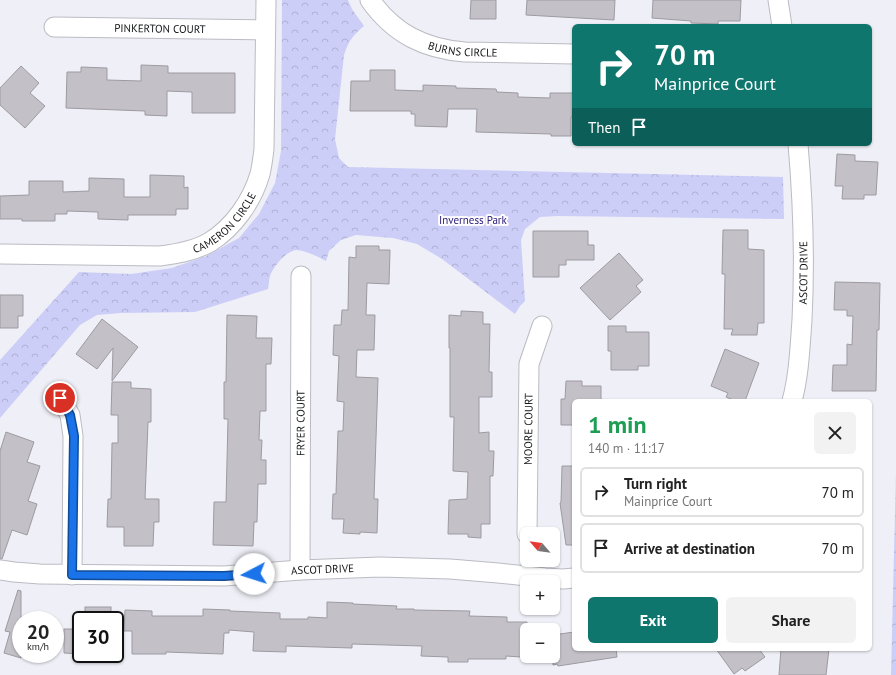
<!DOCTYPE html>
<meta charset="utf-8">
<style>
body{margin:0;font-family:"PT Sans",sans-serif;background:#f2f2f2;color:#222;height:100vh;display:flex;flex-direction:column;font-size:15px;white-space:nowrap}
*{box-sizing:border-box;margin:0}
p{font-size:13px;color:#767676}
.icon{flex:none;width:22px;height:22px;fill:none;stroke:currentColor;stroke-width:2;stroke-linecap:round;stroke-linejoin:round}
.map{position:relative;flex:1;overflow:hidden}
.sheet{position:absolute;left:572px;top:399px;width:300px;height:252px;display:flex;flex-direction:column;background:#fff;border-radius:6px;box-shadow:0 1px 3px #0004}
.sheet>*{flex:none}
.banner{position:absolute;left:572px;top:24px;width:300px;height:122px;border-radius:6px;box-shadow:0 1px 3px #0004;background:#0f766e;color:#fff;overflow:hidden}
.needle{width:26px;rotate:298deg}
.buttons{position:absolute;left:520px;top:527px;display:grid;gap:8px}
.buttons a{display:grid;place-items:center;width:40px;height:40px;border-radius:6px;background:#fff;box-shadow:0 1px 3px #0004;font-size:20px}
.speed{position:absolute;left:12px;top:611px;display:flex;gap:8px;font-size:20px;font-weight:700;text-align:center}
.speed>*{display:grid;place-content:center;width:52px;height:52px;border-radius:50%;background:#fff;box-shadow:0 1px 3px #0004;line-height:1}
.speed small{font-size:10px;font-weight:400}
.speed .limit{border:2px solid #111;border-radius:6px;background:#fff;color:#111}
.pin{position:absolute;display:grid;place-items:center;width:34px;height:34px;color:#fff;margin:-17px;border:2px solid #fff;border-radius:50%;box-shadow:0 1px 4px #0007}
.me{position:absolute;width:44px;margin:-22px;rotate:265deg;stroke-linejoin:round;filter:drop-shadow(0 0 3px #0008)}
.turn{display:flex;align-items:center;gap:14px;height:84px;padding:0 16px;font-size:18px}
.turn .icon{width:52px;height:52px;stroke-width:2.5}
.turn b{display:block;font-size:28px;line-height:34px}
.then{display:flex;align-items:center;height:38px;padding:0 16px;background:#0003;gap:8px;font-size:15px}
.round{display:grid;place-items:center;flex:none;width:42px;height:42px;border-radius:6px;background:#f2f2f2}
.summary{display:flex;align-items:center;justify-content:space-between;height:68px;padding:0 16px}
h1{font-size:24px;font-weight:700;line-height:30px;color:#1e9e55}
.primary-button{display:flex;gap:8px;margin-top:auto;padding:8px 16px}
.primary-button a{flex:1;height:46px;border-radius:6px;background:#0f766e;color:#fff;font-size:16px;font-weight:700;line-height:46px;text-align:center}
.primary-button a+a{background:#f2f2f2;color:#222}
ul{padding:0;list-style:none}
li{display:flex;align-items:center;gap:12px;height:50px;margin:0 8px 6px;padding:0 8px;border:2px solid #e0e0e0;border-radius:6px}
li div{flex:1}
li b{display:block;font-size:15px}
li em{font-style:normal}
.map>svg:first-child{display:block}
.park{fill:url(#park-crowns)}
.building{fill:#c3c0c7;stroke:#9d9aa1}
.lines{fill:none;stroke-linecap:round;stroke-linejoin:round}
.street-casing{stroke:#bbbbc3;stroke-width:21}
.street{stroke:#fff;stroke-width:19}
.route-casing{stroke:#114b97;stroke-width:10}
.route{stroke:#1a73e8;stroke-width:7}
.labels{text-anchor:middle;dominant-baseline:central;stroke-width:4;stroke-linejoin:round;paint-order:stroke}
.street-label{font-size:11px;fill:#131416;stroke:#fdfdff}
.park-label{font-size:11px;fill:#30207a;stroke:#fdfdff}
</style>
<div class="map">
<svg width="896" height="675" viewBox="0 0 896 675">
<defs>
<pattern id="park-crowns" width="20" height="18" patternUnits="userSpaceOnUse"><rect width="20" height="18" fill="#cccef7"/><path d="M2 6a3 3 0 1 1 6 0M12 15a3 3 0 1 1 6 0" fill="none" stroke="#aeb0d3"/></pattern>
</defs>
<rect width="100%" height="100%" fill="#efeff7"/>
<g class="park">
<path d="M282 0H348L352 9 364 26C353 35 348 42 344 55L335 139 339 158 348 167 783 177 784 219 558 216 540 217 525 229 521 240 525 301 520 306 515 314 442 259 417 244 393 238 356 235 341 240 329 251 326 261C319 257 304 250 296 250 286 251 273 267 270 276 269 280 269 284 268 289L195 312 121 313 97 315 80 325 0 418V360L79 272 131 274 172 268 206 256 239 238 259 214 275 183 281 151Z"/>
<polygon points="896,472 896,675 891,675"/>
</g>
<g class="building">
<polygon points="471,0 496,0 496,19 470,19"/>
<polygon points="527,0 615,0 614,20 526,15"/>
<polygon points="653,0 741,0 740,21 718,21 718,24 691,23 691,21 652,18"/>
<polygon points="141,65 168,66 168,73 235,73 235,113 192,113 192,92 167,91 167,116 145,115 145,111 66,108 67,72 81,72 81,67 107,68 107,80 141,81"/>
<polygon points="21,66 39,83 30,93 45,106 25,128 0,105 0,88"/>
<polygon points="370,70 395,70 395,90 423,91 423,85 456,86 456,88 496,89 497,92 518,93 518,97 550,98 550,93 574,93 574,117 571,117 571,136 551,136 551,134 476,132 477,109 448,109 447,127 415,126 415,114 411,114 411,111 350,111 351,81 370,81"/>
<polygon points="837,154 855,155 855,161 878,162 876,195 864,195 864,199 842,199 843,186 835,186"/>
<polygon points="150,175 184,176 184,188 188,187 188,209 176,209 176,215 128,215 128,220 98,219 98,212 67,211 67,214 55,214 55,221 22,221 22,219 0,219 0,196 29,195 29,181 63,181 63,192 89,191 89,178 124,179 124,197 150,197"/>
<polygon points="723,230 748,230 748,249 764,250 764,323 758,323 757,335 731,335 733,329 724,329 725,274 722,274"/>
<polygon points="533,231 588,231 588,245 594,245 594,260 566,260 566,265 559,265 559,277 533,277"/>
<polygon points="356,246 379,246 379,250 390,250 389,284 367,283 366,315 375,315 374,350 357,350 356,377 378,378 374,499 378,499 377,533 360,532 360,534 343,533 344,519 332,519 333,494 336,494 338,431 343,431 344,402 337,401 339,356 333,355 334,325 341,325 342,310 348,310 349,257 356,258"/>
<polygon points="619,253 643,280 636,286 641,292 610,320 580,288"/>
<polygon points="835,282 880,283 879,330 877,330 876,391 832,391 833,365 847,365 847,344 852,345 853,316 847,316 847,310 834,310"/>
<polygon points="0,295 23,295 23,316 18,316 18,328 0,328"/>
<polygon points="461,311 483,312 483,324 490,324 489,372 492,372 492,397 479,397 479,433 489,432 489,451 494,451 493,476 490,476 490,524 481,524 481,538 468,537 468,534 448,534 449,500 467,499 468,472 453,471 454,417 450,417 450,348 449,348 449,315 461,316"/>
<polygon points="227,315 257,316 256,338 272,338 271,364 266,364 266,411 260,411 259,440 262,440 261,460 266,460 266,484 258,484 257,522 254,522 253,546 213,545 214,502 226,502 228,419 224,419 224,382 226,382"/>
<polygon points="102,319 138,347 112,381 113,348 97,369 76,354"/>
<polygon points="608,326 626,326 626,332 649,332 649,366 638,366 638,370 611,370 611,351 608,351"/>
<polygon points="725,349 759,363 745,401 736,401 726,397 728,393 711,386"/>
<polygon points="566,381 582,381 582,386 601,386 601,401 574,401 574,425 561,425 561,399 565,399"/>
<polygon points="112,382 131,382 131,388 151,389 151,422 148,422 145,499 159,499 159,522 154,522 153,546 124,546 124,527 107,527 108,499 111,499 112,443 118,443 118,415 111,415"/>
<polygon points="6,432 34,442 27,462 40,466 28,501 37,504 27,535 12,530 2,559 0,559 0,451"/>
<polygon points="562,466 574,466 574,545 566,545 560,503 561,502"/>
<polygon points="18,590 21,591 21,658 4,653 10,632 5,631"/>
<polygon points="327,602 353,603 353,604 397,606 396,609 414,609 414,610 470,611 469,616 507,617 507,622 527,622 527,640 522,640 521,657 506,656 506,659 468,659 468,662 448,662 448,657 421,656 422,646 352,644 352,648 286,646 286,652 253,651 254,632 229,630 229,633 224,633 223,654 166,652 166,654 132,654 132,631 124,631 125,610 152,611 152,616 203,616 203,609 230,610 230,611 280,613 280,619 308,619 308,617 327,618"/>
<rect x="85" y="607" width="26" height="13"/>
<polygon points="64,629 81,629 81,654 64,653"/>
<polygon points="574,632 574,649 616,649 617,657 558,666 557,664 553,665 553,635"/>
<polygon points="716,649 759,649 765,657 745,671 742,668 734,674"/>
<polygon points="781,649 829,649 826,675 779,675"/>
</g>
<g class="lines">
<g class="street-casing">
<g id="street">
<path id="s1" d="M370 0C394 34 425 49 465 52L574 54"/>
<polyline points="778,0 782,26"/>
<path id="s2" d="M54 27 265 30"/>
<path id="s3" d="M0 254 160 256C177 254 195 251 210 242 234 227 252 201 260 174 262 166 263 157 264 149L266 0"/>
<polyline points="60,398 70,415 73,436 72,575"/>
<path id="s4" d="M792 401C799 375 800 347 802 320 805 261 803 202 798 144"/>
<path id="s5" d="M527 534 529 364 542 326"/>
<path id="s6" d="M0 570 14 572 40 574 224 576 300 570 380 567 450 569 498 573 545 578 563 579 574 578"/>
<path id="s7" d="M300 570 301 276"/>
</g>
</g>
<use href="#street" class="street"/>
</g>
<g class="lines">
<g class="route-casing">
<polyline id="route" points="60,398 70,415 74,436 72,575 224,576 254,574"/>
</g>
<use href="#route" class="route"/>
</g>
<g class="labels">
<g class="street-label">
<text stroke="none"><textPath href="#s2" startOffset="106">PINKERTON COURT</textPath></text>
<text stroke="none"><textPath href="#s1" startOffset="110">BURNS CIRCLE</textPath></text>
<text stroke="none"><textPath href="#s3" startOffset="236">CAMERON CIRCLE</textPath></text>
<text stroke="none"><textPath href="#s4" startOffset="129">ASCOT DRIVE</textPath></text>
<text stroke="none"><textPath href="#s7" startOffset="147">FRYER COURT</textPath></text>
<text stroke="none"><textPath href="#s5" startOffset="105">MOORE COURT</textPath></text>
<text stroke="none"><textPath href="#s6" startOffset="323">ASCOT DRIVE</textPath></text>
</g>
<g class="park-label">
<text x="473" y="220">Inverness Park</text>
</g>
</g>
</svg>
<div class="buttons">
<a><svg class="needle" viewBox="-14 -14 28 28"><path d="M0-13l5 13h-10z" fill="#e53935"/><path d="M0 13l5-13h-10z" fill="#767676"/></svg></a>
<a>+</a>
<a>−</a>
</div>
<div class="speed"><div>20<small>km/h</small></div><div class="limit">30</div></div>
<div class="pin" style="left:60px;top:398px;background:#d93025"><svg class="icon" aria-label="arrive" viewBox="0 0 24 24"><path d="M6 21V4h12l-3 4 3 4H6"/></svg></div>
<svg class="me" style="left:254px;top:574px" viewBox="-20 -20 40 40"><circle r="19" fill="#fff"/><path d="M0-13L10 11 0 6-10 11z" fill="#1a73e8"/></svg>
<div class="banner">
<div class="turn"><svg class="icon" aria-label="right" viewBox="0 0 24 24"><path d="M7 20v-9h11M14 6l5 5-5 5"/></svg><div><b>70 m</b>Mainprice Court</div></div>
<div class="then">Then<svg class="icon" aria-label="arrive" viewBox="0 0 24 24"><path d="M6 21V4h12l-3 4 3 4H6"/></svg></div>
</div>
<section class="sheet">
<div class="summary"><div><h1>1 min</h1><p>140 m · 11:17</p></div><a class="round"><svg class="icon" aria-label="close" viewBox="0 0 24 24"><path d="M6 6l12 12M18 6L6 18"/></svg></a></div>
<ul>
<li><svg class="icon" aria-label="right" viewBox="0 0 24 24"><path d="M7 20v-9h11M14 6l5 5-5 5"/></svg><div><b>Turn right</b><p>Mainprice Court</p></div><em>70 m</em></li>
<li><svg class="icon" aria-label="arrive" viewBox="0 0 24 24"><path d="M6 21V4h12l-3 4 3 4H6"/></svg><div><b>Arrive at destination</b></div><em>70 m</em></li>
</ul>
<div class="primary-button"><a>Exit</a><a>Share</a></div>
</section>
</div>
